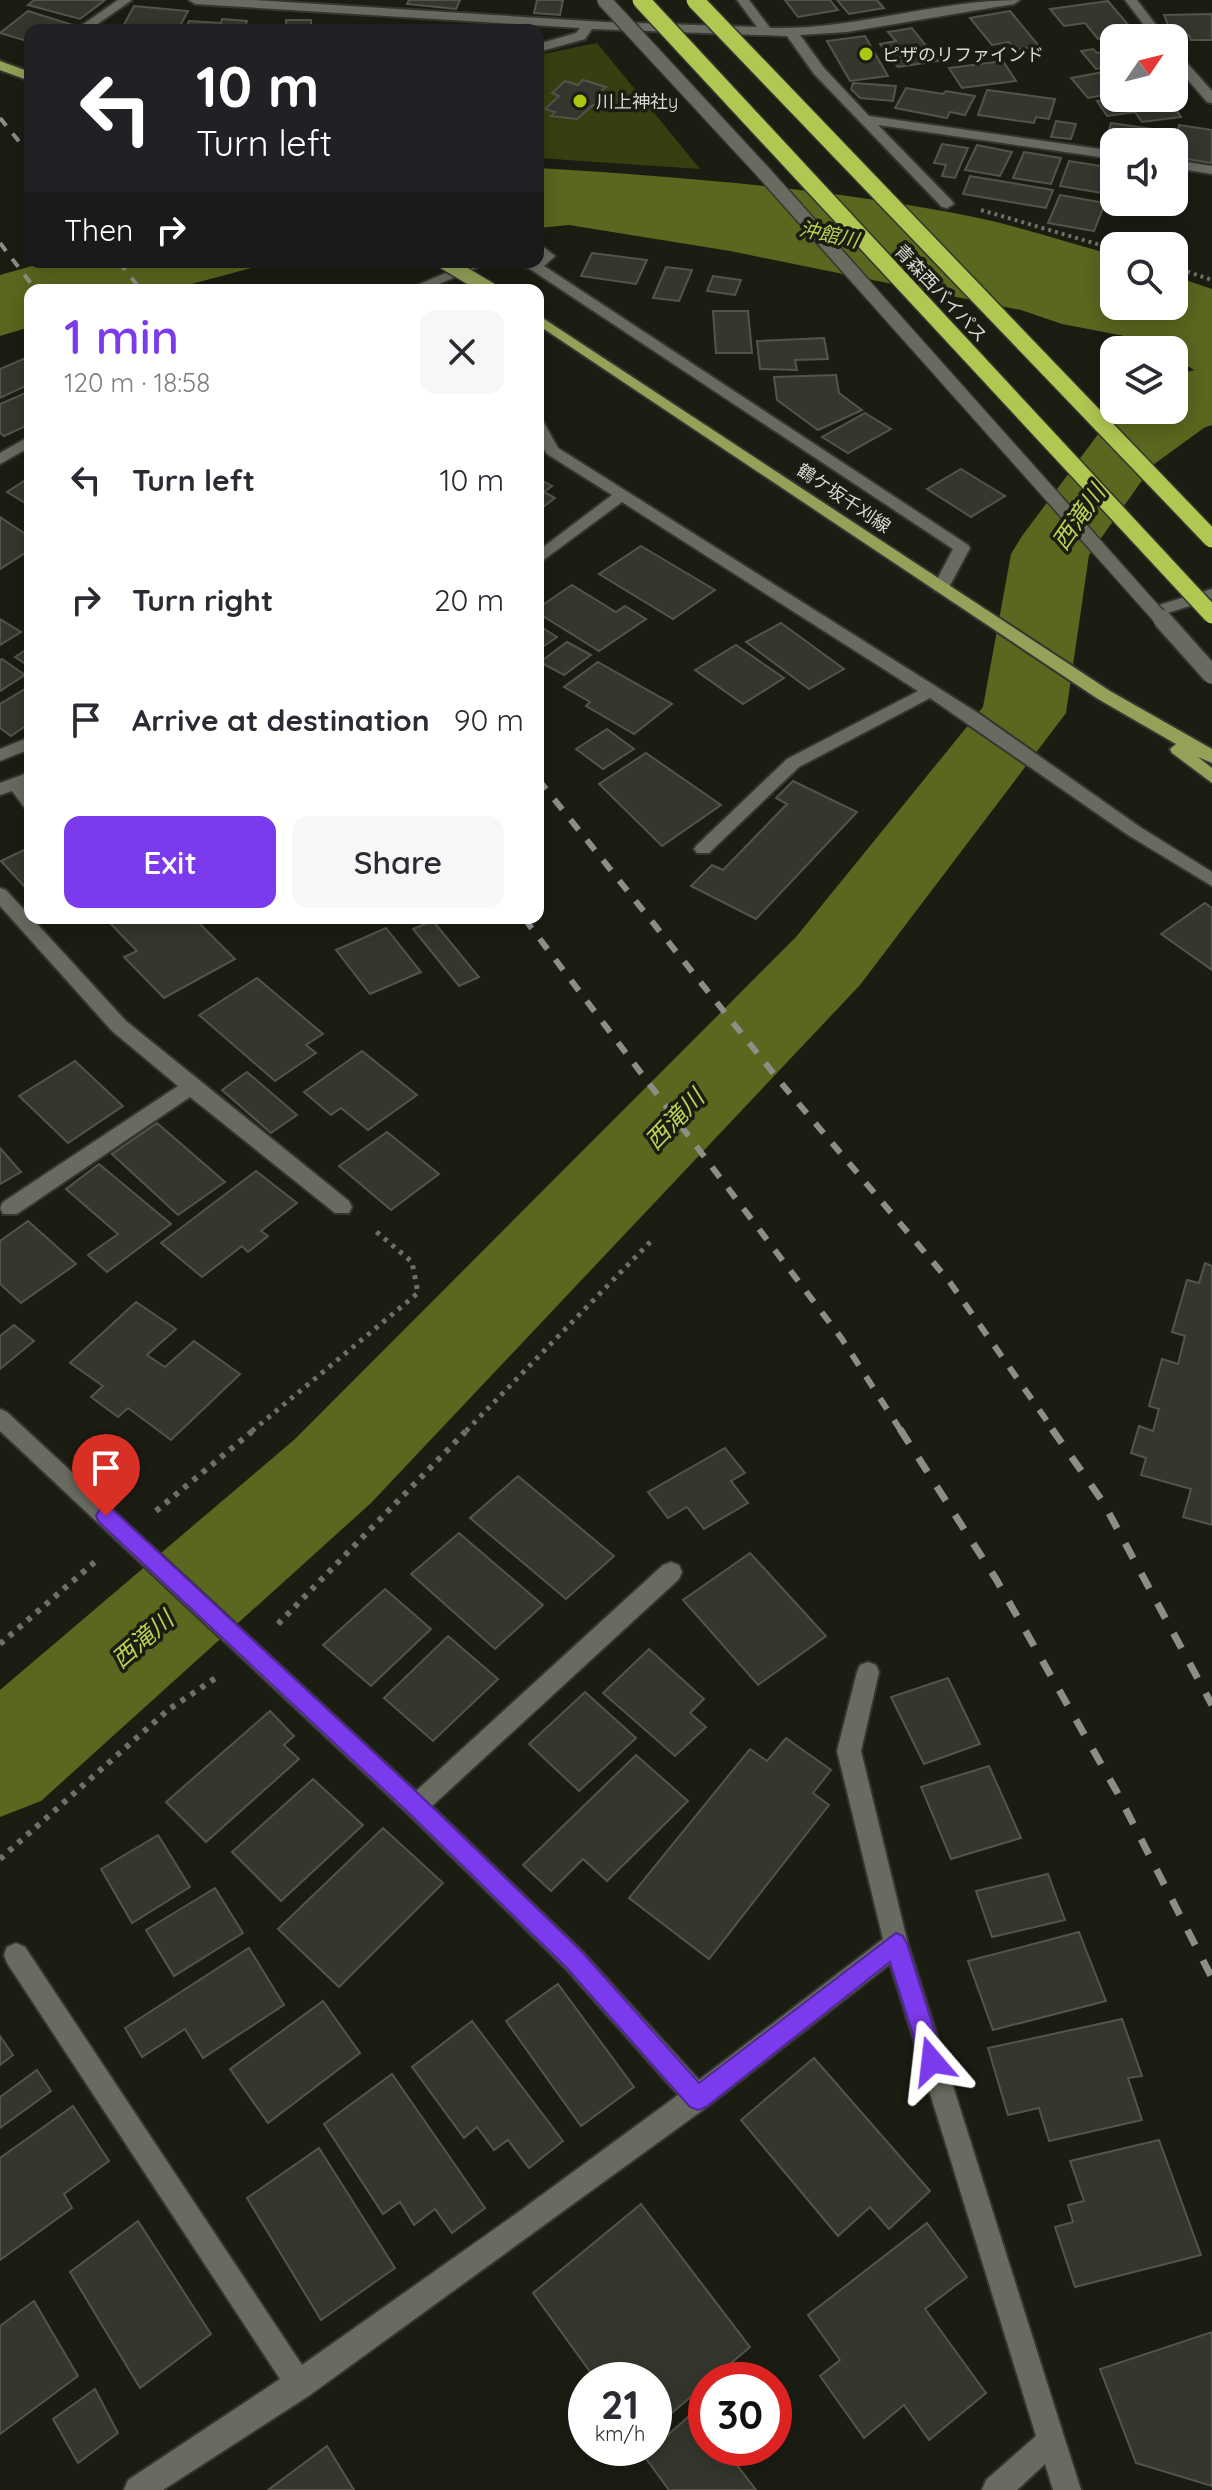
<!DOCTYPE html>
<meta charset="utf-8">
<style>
body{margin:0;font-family:Quicksand,"Noto Sans JP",sans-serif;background:#f7f7f7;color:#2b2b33;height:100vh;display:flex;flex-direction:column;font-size:30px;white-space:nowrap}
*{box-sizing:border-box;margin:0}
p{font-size:26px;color:#7c7c81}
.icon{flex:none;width:44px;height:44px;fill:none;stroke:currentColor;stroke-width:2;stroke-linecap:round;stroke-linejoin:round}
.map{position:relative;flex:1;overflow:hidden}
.drawer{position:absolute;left:24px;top:284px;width:520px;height:640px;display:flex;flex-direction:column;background:#fff;border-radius:16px;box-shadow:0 4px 20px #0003}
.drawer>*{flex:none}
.hud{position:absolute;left:24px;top:24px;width:520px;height:244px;border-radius:16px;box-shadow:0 4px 20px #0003;background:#202124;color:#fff;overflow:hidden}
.needle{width:52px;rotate:55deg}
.controls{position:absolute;left:1100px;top:24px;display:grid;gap:16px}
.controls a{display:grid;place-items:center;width:88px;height:88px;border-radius:16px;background:#fff;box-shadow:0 4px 20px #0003;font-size:40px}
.speed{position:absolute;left:568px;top:2362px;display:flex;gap:16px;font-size:40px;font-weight:700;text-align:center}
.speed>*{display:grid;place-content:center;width:104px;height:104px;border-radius:50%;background:#fff;box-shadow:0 4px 20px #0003;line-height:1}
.speed small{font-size:20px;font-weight:400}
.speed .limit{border:12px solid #d22;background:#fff;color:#111}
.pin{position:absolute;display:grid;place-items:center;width:68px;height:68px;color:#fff;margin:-82px -34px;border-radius:50% 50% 50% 0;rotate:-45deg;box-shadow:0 0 8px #0007}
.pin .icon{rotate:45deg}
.me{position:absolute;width:88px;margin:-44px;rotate:343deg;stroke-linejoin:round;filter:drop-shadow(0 0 6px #0008)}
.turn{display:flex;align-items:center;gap:28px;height:168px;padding:0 40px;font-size:36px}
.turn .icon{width:104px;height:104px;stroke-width:2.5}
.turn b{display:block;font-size:56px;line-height:68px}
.then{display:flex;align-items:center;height:76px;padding:0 40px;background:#0003;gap:16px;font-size:30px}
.round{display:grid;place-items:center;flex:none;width:84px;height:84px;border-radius:16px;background:#f7f7f7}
.overview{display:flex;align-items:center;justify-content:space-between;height:136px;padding:0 40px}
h1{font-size:48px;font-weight:600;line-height:60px;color:#7c3aed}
.primary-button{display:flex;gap:16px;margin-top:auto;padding:16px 40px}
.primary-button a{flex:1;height:92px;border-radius:16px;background:#7c3aed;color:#fff;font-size:32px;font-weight:600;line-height:92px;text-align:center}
.primary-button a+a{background:#f7f7f7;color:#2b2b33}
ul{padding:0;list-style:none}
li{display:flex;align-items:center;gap:24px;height:120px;padding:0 40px}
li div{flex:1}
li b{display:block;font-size:30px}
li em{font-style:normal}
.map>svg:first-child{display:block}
.green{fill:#373f11}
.water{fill:#5a671e}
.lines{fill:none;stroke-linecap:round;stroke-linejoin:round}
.river{fill:#5a671e;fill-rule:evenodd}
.building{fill:#34372d;stroke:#52554a;stroke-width:2}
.minor-casing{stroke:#343530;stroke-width:4}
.major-casing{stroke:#343530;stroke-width:4}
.path-far2{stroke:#6f7169;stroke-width:4;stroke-dasharray:3 4;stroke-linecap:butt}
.path-far1{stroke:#6f7169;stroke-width:5;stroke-dasharray:4 6;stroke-linecap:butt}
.path{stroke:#6f7169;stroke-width:6;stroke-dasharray:5 7;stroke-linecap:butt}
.minor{fill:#686b60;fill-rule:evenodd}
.major{fill:#93a258;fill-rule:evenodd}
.rail-far2{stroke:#8d8f87;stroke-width:4;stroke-dasharray:10 10;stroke-linecap:butt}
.rail-far1{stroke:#8d8f87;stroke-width:6;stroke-dasharray:13 13;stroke-linecap:butt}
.rail{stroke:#8d8f87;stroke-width:7;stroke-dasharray:17 17;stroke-linecap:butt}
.minor-bridge-far1-casing{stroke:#343530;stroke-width:17;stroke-linecap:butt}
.minor-bridge-casing{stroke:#343530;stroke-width:22;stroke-linecap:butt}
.major-bridge-casing{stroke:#343530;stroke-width:17;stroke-linecap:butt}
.highway-bridge-casing{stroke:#343530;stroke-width:20;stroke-linecap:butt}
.minor-bridge-far1{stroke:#686b60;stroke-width:14}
.minor-bridge{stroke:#686b60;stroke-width:18}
.major-bridge{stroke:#93a258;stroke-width:14}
.highway-bridge{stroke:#b0c752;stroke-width:17}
.route{fill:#7c3aed;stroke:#51269a;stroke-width:2}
.poi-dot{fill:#acc612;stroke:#1b1d13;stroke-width:3}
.labels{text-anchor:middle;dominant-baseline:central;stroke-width:7;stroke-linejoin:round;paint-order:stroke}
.far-poi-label{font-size:18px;fill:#d8dad3;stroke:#1b1d13;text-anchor:start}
.far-street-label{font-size:18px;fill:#d8dad3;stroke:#1b1d13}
.far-water-label{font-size:20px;font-style:italic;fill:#bad254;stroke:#1b1d13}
.water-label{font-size:24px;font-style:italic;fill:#bad254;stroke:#1b1d13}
</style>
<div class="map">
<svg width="1212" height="2490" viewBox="0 0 1212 2490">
<rect width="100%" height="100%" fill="#1b1d13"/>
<polygon class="green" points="597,43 700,169 538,158 538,55"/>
<g class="water">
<path d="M538 168C683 177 837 189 979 218 1024 228 1069 243 1114 255V306H1174V276L1212 289V425L1187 433 1160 449 1119 410H1174V383L1201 374 1174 358V350H1159L1140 339 1062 324 1021 310 730 251 569 225 538 228Z"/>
<polygon points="46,262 274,262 169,290 30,290 30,327 0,336 0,275"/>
</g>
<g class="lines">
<polygon class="river" points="1212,366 1212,422 1153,465 1089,555 1066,713 860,985 371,1503 41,1801 0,1817 0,1690 295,1439 796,937 983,707 1011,554 1022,536 1099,433 1132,410 1174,410 1174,381 1186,372"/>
</g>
<g class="building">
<polygon points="34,0 105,0 80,19 28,5"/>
<polygon points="409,0 460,0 456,9 407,4"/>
<polygon points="537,0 563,0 560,15 534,13"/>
<polygon points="785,0 830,0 838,10 798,17"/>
<polygon points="837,0 877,0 884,8 849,14"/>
<polygon points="1108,1 1135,33 1098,39 1085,23 1064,26 1050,9"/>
<polygon points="134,6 188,11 178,30 121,30"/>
<polygon points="28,11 73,25 65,30 30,30 30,42 0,33"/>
<polygon points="1010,11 1039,46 1015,50 1009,42 992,45 970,18"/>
<polygon points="1212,14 1212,40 1191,40 1189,35 1172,35 1164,15"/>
<polygon points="222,19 247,21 244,30 185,30 189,21 221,23"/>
<polygon points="286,20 311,20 311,30 263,30 263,27 286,26"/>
<polygon points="912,28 938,61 898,67 880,44 896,41 888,32"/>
<polygon points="865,36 888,76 850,81 827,41"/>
<polygon points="1093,49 1097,53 1114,51 1114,66 1096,69 1081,51"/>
<polygon points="1003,61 1016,81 962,88 949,68"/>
<polygon points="1114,70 1114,93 1088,98 1071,78"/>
<polygon points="583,80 606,87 600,92 611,96 599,107 593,105 577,119 551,116 555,112 545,109 559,96 552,93 565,81 578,85"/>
<polygon points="853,83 896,86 893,101 860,98 851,89"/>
<polygon points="906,88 943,94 946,91 975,96 965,115 950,112 947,118 895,108"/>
<polygon points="987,90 1055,99 1049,119 1036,117 1034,123 978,115"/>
<polygon points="1121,98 1168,98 1181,117 1142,122 1135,112 1107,116 1097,101"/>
<polygon points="1056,121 1076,124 1071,139 1051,137"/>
<polygon points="1111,123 1167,131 1164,142 1114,142 1114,148 1104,146"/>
<polygon points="1179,125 1212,130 1212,163 1174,157"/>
<polygon points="942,144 968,148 955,178 942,176 946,165 934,163"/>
<polygon points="977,145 1012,152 1000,176 965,170"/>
<polygon points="1024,152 1061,158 1051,184 1013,178"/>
<polygon points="1069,161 1114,168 1114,195 1060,186"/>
<polygon points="970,176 1053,190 1046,208 963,194"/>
<polygon points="1060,195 1105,203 1094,231 1048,223"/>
<polygon points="592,253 647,260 636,284 581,276"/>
<polygon points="666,267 692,270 679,301 653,298"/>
<polygon points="713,276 741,280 735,295 707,291"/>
<polygon points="713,311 748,311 752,353 716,353"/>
<polygon points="824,338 828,359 795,360 797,370 760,369 757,341"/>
<polygon points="28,357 30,384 0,398 0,369"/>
<polygon points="836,375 839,393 862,410 818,430 777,400 774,377"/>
<polygon points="30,391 30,424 4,436 0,433 0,404"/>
<polygon points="865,413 891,429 848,453 822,437"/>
<polygon points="961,469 1005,496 971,517 927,489"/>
<polygon points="30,477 30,506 7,492"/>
<polygon points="538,478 552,486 544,492 555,498 538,511"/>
<polygon points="0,517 30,537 30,550 0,569"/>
<polygon points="641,546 715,590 673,619 599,574"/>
<polygon points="572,585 616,612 625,606 646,619 599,651 538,613 538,608"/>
<polygon points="0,619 21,632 0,645"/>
<polygon points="781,623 844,669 809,689 746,642"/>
<polygon points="538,625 557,637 538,650"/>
<polygon points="567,642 591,655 564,675 540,662"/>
<polygon points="736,645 784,678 743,704 695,670"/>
<polygon points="30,647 30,667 15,657"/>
<polygon points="2,659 25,675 0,691 0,660"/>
<polygon points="598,662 672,704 634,734 586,706 590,702 564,687"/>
<polygon points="30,686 30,723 11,736 0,728 0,704"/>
<polygon points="607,729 634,749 603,769 576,749"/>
<polygon points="646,753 721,805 662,846 599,784"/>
<polygon points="793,781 857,812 756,919 691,886 712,865 723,870 787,804 776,798"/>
<polygon points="30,847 30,883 24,886 1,861"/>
<polygon points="1205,903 1212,908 1212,970 1161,934"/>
<polygon points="105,918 194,918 235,959 164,998 124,957 137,951"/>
<polygon points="433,921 479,977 459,986 413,929"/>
<polygon points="386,928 421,972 370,994 336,950"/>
<polygon points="257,978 323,1034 306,1045 316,1053 275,1081 199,1015"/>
<polygon points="362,1051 417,1095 368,1130 341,1108 331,1115 304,1092"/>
<polygon points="75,1061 123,1106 68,1143 19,1096"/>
<polygon points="247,1072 297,1115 271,1133 222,1090"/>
<polygon points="157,1123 225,1182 178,1215 112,1154"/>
<polygon points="387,1132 439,1174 391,1210 339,1166"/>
<polygon points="0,1148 21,1172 0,1184"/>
<polygon points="99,1164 171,1224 107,1272 88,1255 118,1234 66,1189"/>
<polygon points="256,1171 297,1203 261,1231 268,1236 248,1252 242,1246 202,1277 161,1243"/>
<polygon points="28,1221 76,1264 21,1303 0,1284 0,1241"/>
<polygon points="1205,1263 1212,1266 1212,1525 1183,1517 1191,1489 1141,1475 1146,1458 1131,1453 1139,1426 1153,1431 1159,1409 1149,1406 1162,1359 1178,1364 1185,1336 1172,1332 1187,1280 1199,1283"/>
<polygon points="136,1302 176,1329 147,1355 165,1367 194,1341 240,1374 171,1440 128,1408 118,1417 91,1397 103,1386 70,1363"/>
<polygon points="14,1325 34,1341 0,1369 0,1336"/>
<polygon points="725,1448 745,1473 731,1481 748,1503 704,1529 687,1507 668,1518 648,1492"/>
<polygon points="518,1476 614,1556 566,1599 470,1518"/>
<polygon points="459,1533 543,1605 495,1649 411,1574"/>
<polygon points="750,1553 826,1636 758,1685 683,1600"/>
<polygon points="385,1589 431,1629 371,1686 323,1645"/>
<polygon points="448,1636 498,1679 433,1741 384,1698"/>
<polygon points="649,1649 704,1699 690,1713 706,1727 675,1756 603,1693"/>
<polygon points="948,1678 980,1744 924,1764 891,1697"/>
<polygon points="585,1692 636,1738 579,1791 529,1744"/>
<polygon points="270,1711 294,1736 284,1745 299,1759 206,1842 166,1802"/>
<polygon points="786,1738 831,1770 813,1793 829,1805 709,1959 629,1898 750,1749 767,1761"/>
<polygon points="636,1755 688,1801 607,1881 583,1859 551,1891 523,1865"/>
<polygon points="989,1766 1021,1838 951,1859 921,1787"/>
<polygon points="313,1779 363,1825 281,1901 232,1852"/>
<polygon points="383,1828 443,1883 339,1987 278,1929"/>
<polygon points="158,1835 190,1887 132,1923 101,1869"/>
<polygon points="1048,1874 1065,1920 992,1937 976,1891"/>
<polygon points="215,1888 243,1933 174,1976 146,1930"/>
<polygon points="1079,1932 1106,2001 993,2030 968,1961"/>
<polygon points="249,1948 284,2005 203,2058 185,2029 142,2057 125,2028"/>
<polygon points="558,1984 634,2087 581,2126 506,2021"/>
<polygon points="323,2001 360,2053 268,2123 230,2069"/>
<polygon points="1122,2019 1142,2076 1128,2078 1142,2120 1049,2141 1039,2108 1008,2115 988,2048"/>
<polygon points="472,2021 563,2141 529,2168 508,2140 494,2150 477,2127 464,2138 412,2067"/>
<polygon points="0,2036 13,2055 0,2065"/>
<polygon points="814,2058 930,2191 889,2229 870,2207 838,2236 741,2120"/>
<polygon points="37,2070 51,2091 0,2128 0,2097"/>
<polygon points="392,2074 485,2208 452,2233 435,2209 414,2225 400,2202 383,2214 324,2124"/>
<polygon points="73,2106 109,2161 64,2194 72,2208 0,2260 0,2158"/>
<polygon points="1159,2140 1201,2255 1075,2287 1055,2227 1073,2222 1068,2205 1084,2201 1070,2161"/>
<polygon points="319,2148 395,2268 321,2320 247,2198"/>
<polygon points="641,2204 750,2347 711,2380 706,2380 706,2384 654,2428 654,2380 596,2380 533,2293"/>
<polygon points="138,2221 211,2334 140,2388 70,2272"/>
<polygon points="927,2223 967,2277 925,2309 986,2393 929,2440 904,2405 864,2438 820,2376 840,2360 808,2315"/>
<polygon points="34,2301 78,2376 0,2434 0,2326"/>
<polygon points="1212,2332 1212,2486 1136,2463 1100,2369"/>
<polygon points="95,2389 118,2433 78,2463 53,2419"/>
<polygon points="696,2410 706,2423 706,2448 724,2448 756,2490 669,2490 644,2456"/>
<polygon points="327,2446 354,2490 268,2490"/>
</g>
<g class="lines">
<g class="minor-casing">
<g id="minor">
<polygon points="118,0 132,0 89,30 75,30"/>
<path d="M189 0H253L604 22 757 27 737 0H749L770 28C855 30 936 0 1020 0L1014 4 847 32 800 35 824 68 869 116 1114 151V159L878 125 952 201 954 204 947 208 942 207 814 74 787 36 592 29 585 39 538 52V44L576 33 580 28 195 4Z"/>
<polygon points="1125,0 1137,0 1166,38 1154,38"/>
<polygon points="1174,52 1178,53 1212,91 1212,103 1207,102 1174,64"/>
<polygon points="1174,160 1212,166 1212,174 1174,168"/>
<polygon points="538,243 555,256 544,266 968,545 970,548 947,591 935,591 933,587 953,549 530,269 514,262 538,262"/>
<polygon points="471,262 490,262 425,290 406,290"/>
<polygon points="538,420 543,421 558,448 978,713 1140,827 1212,872 1212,886 1128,835 930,698 799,767 709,853 697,853 694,849 697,845 787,759 918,691 622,502 538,564 538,551 612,495 547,454 538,439"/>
<polygon points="30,436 30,447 0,464 0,453"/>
<polygon points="1212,589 1212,599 1155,617 1147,612 1149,608"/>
<polygon points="30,737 30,749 0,761 0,749"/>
<polygon points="30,772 30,784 26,786 30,791 30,809 24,807 12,791 0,795 0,783"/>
<polygon points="0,888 6,890 126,1021 349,1201 352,1207 349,1213 335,1213 190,1097 17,1214 3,1214 0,1208 3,1202 178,1086 112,1031 0,906"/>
<polygon points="0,1409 7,1412 416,1791 663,1565 671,1562 679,1565 682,1572 679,1579 432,1806 583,1952 699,2080 883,1939 837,1751 857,1672 860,1665 868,1662 876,1665 879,1672 861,1751 908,1944 1081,2490 1053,2490 1045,2464 1017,2490 982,2490 986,2480 1036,2436 890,1964 707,2107 310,2395 163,2490 124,2490 128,2480 280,2379 7,1963 4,1955 7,1947 16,1943 25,1947 302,2365 513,2216 678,2095 565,1968 408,1814 0,1431"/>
</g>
</g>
<g class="major-casing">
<g id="major">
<polygon points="0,61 30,72 30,81 0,70"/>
<polygon points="538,315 1110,691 1212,749 1212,763 1198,757 1212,768 1212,783 1172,753 1170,749 1176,744 1098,699 538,325"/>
</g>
</g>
<g class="path-far2">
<polyline points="981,210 1114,249"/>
<polyline points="1174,267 1212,280"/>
</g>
<g class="path-far1">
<polyline points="252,1431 418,1293 412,1262 372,1228"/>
<polyline points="466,1431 654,1238"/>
</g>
<g class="path">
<polyline points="156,1511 255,1429"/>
<polyline points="278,1624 468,1429"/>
<polyline points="0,1644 96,1561"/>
<polyline points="0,1859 168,1710 220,1675"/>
</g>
<use href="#minor" class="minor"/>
<use href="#major" class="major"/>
<g class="rail-far2">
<polyline points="0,118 30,155"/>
<polyline points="0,243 36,290"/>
<polyline points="119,262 141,290"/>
</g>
<g class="rail-far1">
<polyline points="538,779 782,1084 949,1281 1054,1431"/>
<polyline points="524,918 842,1339 901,1431"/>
</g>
<g class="rail">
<polyline points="900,1429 996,1579 1117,1792 1212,1978"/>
<polyline points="1052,1429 1103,1502 1212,1705"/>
</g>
<g class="minor-bridge-far1-casing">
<polyline id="minor-bridge-far1" points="604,0 764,173 1163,621"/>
</g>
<g class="minor-bridge-casing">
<polyline id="minor-bridge" points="1162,619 1212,675"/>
</g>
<g class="major-bridge-casing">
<polyline id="major-bridge" points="444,262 491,290"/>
</g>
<g class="highway-bridge-casing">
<g id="highway-bridge">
<polyline points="641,0 1212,615"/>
<polyline points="695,0 1212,539"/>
</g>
</g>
<use href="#minor-bridge-far1" class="minor-bridge-far1"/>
<use href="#minor-bridge" class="minor-bridge"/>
<use href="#major-bridge" class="major-bridge"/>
<use href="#highway-bridge" class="highway-bridge"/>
</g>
<polygon class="route" points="106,1507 113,1510 424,1799 582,1952 699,2083 896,1933 903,1936 907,1944 944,2061 940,2069 932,2072 924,2069 890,1962 706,2107 698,2110 690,2107 566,1967 409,1813 99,1522 96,1516 99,1510"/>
<g class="poi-dot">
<circle cx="866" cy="54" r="8"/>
<circle cx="580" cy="101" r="8"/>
</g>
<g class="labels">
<g class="far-poi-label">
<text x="882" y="54">ピザのリファインド</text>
<text x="596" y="101">川上神社y</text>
</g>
<g class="far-street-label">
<text transform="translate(941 293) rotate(47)">青森西バイパス</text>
<text transform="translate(844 498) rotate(34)">鶴ケ坂千刈線</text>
</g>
<g class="far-water-label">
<text transform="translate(829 234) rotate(12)">沖館川</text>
</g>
<g class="water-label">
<text transform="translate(1078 517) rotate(-55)">西滝川</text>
<text transform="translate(674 1119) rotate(-46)">西滝川</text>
<text transform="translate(142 1639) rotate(-41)">西滝川</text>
</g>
</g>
</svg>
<div class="controls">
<a><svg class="needle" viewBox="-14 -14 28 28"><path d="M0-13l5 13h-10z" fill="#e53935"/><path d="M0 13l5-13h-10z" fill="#7c7c81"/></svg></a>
<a><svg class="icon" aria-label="sound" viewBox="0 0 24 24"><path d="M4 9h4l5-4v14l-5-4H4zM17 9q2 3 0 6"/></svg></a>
<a><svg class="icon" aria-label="search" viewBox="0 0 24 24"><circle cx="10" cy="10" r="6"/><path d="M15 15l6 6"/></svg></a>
<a><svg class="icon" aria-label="layers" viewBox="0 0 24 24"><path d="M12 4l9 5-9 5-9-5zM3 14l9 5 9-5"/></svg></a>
</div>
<div class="speed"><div>21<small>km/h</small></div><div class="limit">30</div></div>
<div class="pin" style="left:106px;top:1516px;background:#d93025"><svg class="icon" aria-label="arrive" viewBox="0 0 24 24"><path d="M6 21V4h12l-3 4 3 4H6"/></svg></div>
<svg class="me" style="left:932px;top:2061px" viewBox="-20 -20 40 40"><path d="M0-17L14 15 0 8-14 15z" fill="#7c3aed" stroke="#fff" stroke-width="4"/></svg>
<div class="hud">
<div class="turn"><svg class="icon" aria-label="left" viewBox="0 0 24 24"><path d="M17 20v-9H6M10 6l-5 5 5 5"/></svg><div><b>10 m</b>Turn left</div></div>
<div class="then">Then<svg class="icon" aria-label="right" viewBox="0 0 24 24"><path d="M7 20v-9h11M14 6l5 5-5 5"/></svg></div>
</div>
<section class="drawer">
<div class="overview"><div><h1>1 min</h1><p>120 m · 18:58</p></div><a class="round"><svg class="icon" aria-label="close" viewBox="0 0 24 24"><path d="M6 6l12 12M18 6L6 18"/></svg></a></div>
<ul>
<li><svg class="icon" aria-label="left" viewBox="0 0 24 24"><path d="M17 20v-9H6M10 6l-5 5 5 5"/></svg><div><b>Turn left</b></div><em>10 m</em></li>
<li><svg class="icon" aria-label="right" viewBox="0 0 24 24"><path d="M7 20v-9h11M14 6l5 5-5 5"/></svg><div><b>Turn right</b></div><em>20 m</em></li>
<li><svg class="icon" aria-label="arrive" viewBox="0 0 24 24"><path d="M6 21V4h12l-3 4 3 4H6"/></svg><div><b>Arrive at destination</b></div><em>90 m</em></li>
</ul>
<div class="primary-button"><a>Exit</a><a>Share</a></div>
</section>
</div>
